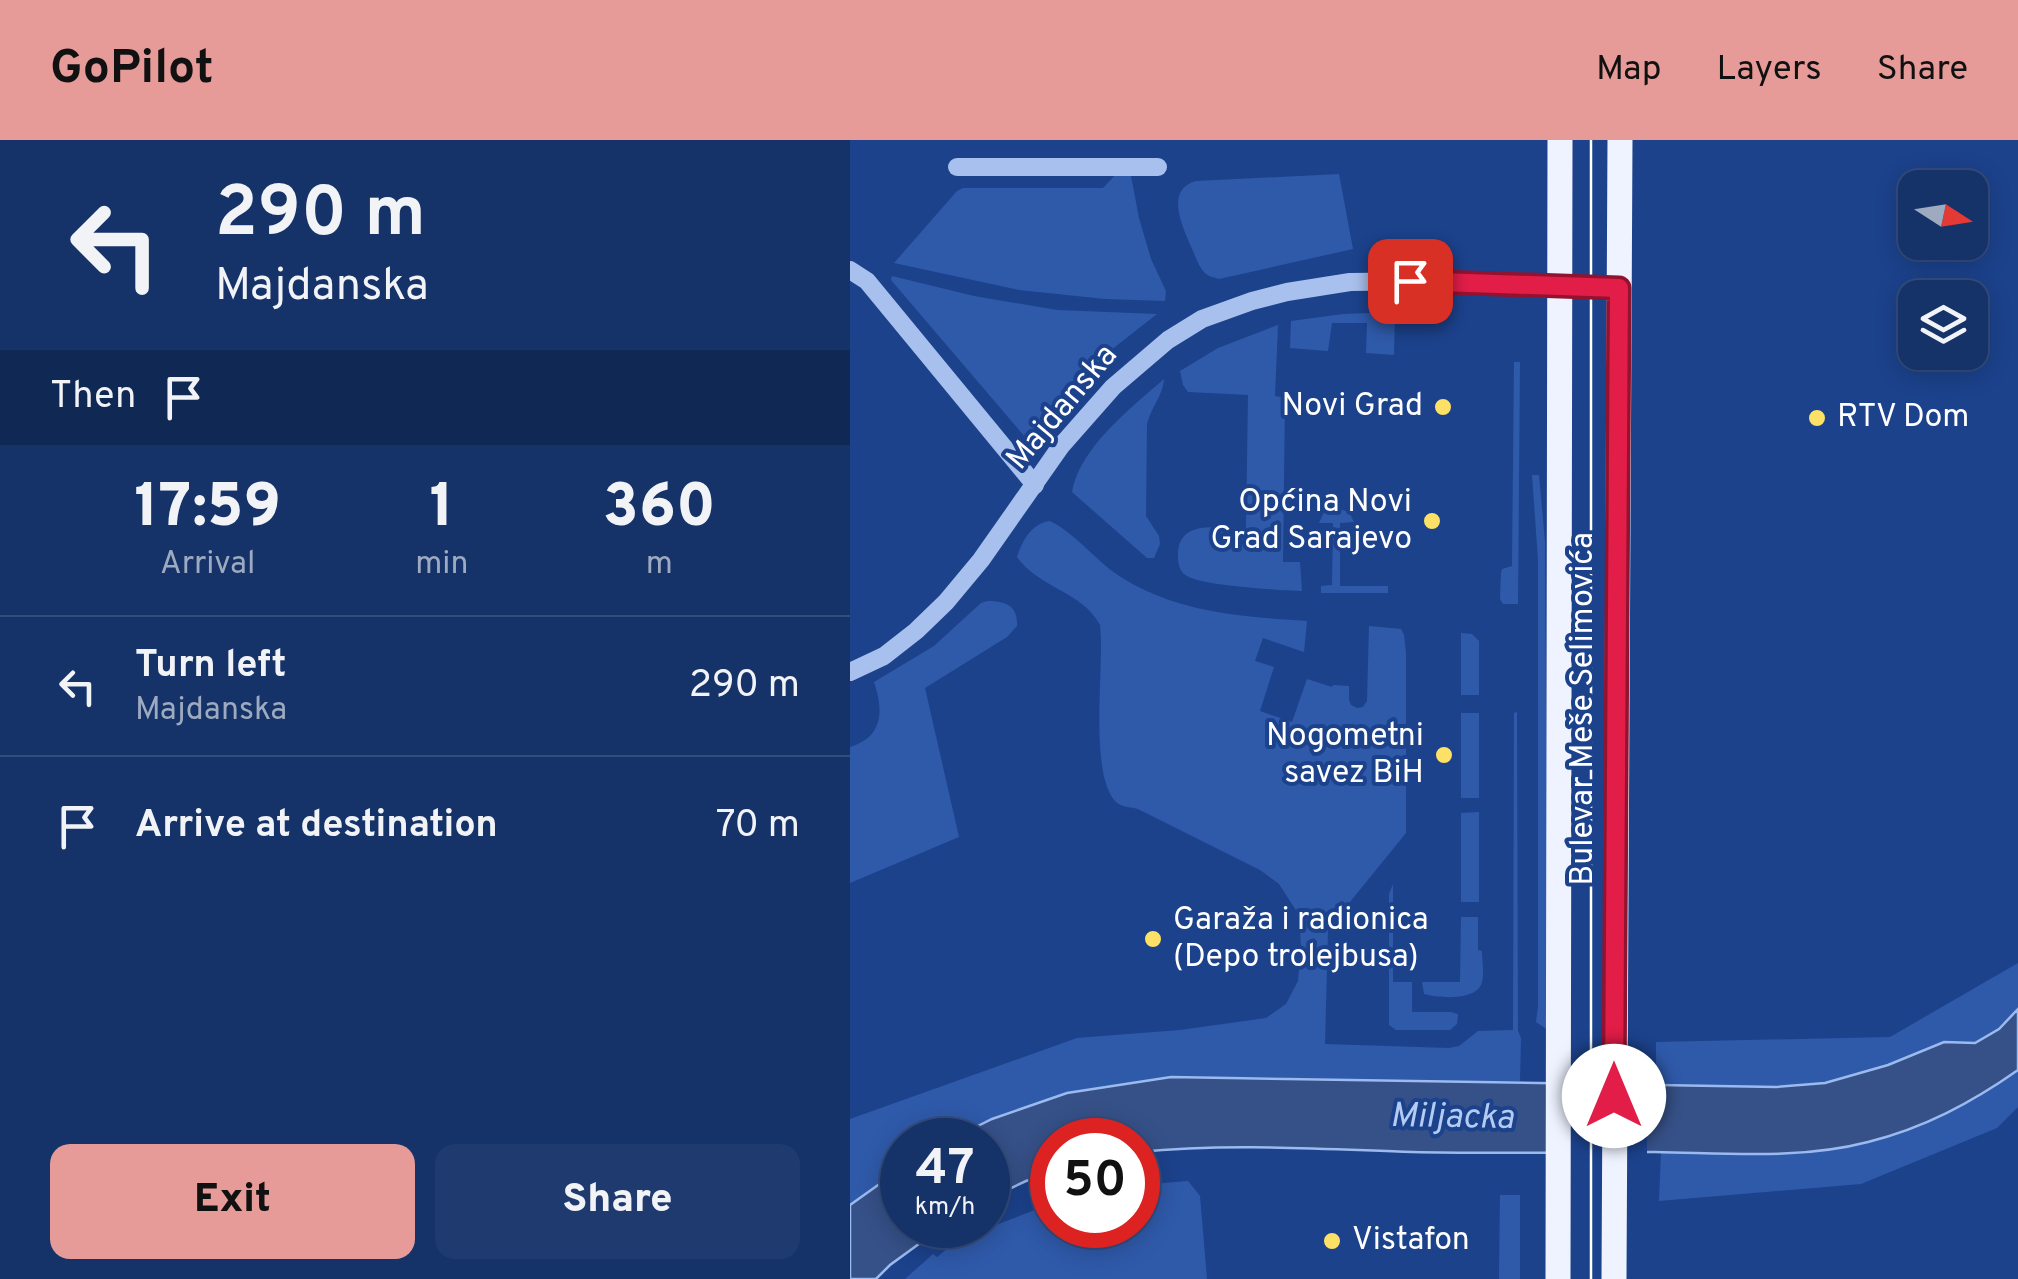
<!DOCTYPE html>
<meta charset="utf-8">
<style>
body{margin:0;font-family:Overpass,sans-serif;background:#1e3a6f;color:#f1f3f6;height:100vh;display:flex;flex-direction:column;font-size:38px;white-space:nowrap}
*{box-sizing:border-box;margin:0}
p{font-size:32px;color:#9daac0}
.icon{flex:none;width:55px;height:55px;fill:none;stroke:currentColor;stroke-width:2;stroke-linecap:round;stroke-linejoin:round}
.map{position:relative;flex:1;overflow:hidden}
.drawer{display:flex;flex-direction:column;background:#153269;width:850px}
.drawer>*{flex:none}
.guide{background:#153269;color:#f1f3f6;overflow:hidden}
.needle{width:65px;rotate:102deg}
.buttons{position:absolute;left:1048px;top:30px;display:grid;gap:20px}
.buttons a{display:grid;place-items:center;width:90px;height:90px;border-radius:20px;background:#153269;box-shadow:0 5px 25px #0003,0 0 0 2px #344d7d;font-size:50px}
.speed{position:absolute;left:30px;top:978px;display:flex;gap:20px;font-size:50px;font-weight:700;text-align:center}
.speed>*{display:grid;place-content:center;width:130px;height:130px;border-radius:50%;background:#153269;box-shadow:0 5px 25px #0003,0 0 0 2px #344d7d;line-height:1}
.speed small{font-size:25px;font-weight:400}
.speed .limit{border:15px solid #d22;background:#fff;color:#111}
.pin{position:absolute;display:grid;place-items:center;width:85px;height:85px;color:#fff;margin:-42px;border-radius:20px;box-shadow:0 5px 15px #0006}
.me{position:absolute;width:110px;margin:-55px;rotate:0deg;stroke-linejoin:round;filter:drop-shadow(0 0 8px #0008)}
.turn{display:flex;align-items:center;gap:35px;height:210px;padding:0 50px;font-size:45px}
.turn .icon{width:130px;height:130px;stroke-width:2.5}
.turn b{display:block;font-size:70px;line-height:85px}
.then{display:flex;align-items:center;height:95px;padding:0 50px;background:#0003;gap:20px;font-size:38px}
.eta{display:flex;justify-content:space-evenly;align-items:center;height:170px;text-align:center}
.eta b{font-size:60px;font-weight:800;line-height:70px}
.action{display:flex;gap:20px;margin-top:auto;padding:20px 50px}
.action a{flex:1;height:115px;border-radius:20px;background:#e69b98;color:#111;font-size:40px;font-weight:800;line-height:115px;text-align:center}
.action a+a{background:#1e3a6f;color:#f1f3f6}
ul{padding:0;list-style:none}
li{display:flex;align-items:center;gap:30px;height:140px;padding:0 50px;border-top:2px solid #344d7d}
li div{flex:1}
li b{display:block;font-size:38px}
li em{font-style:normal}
header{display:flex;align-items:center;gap:60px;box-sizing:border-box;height:140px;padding:0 50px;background:#e69b98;color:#111}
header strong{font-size:48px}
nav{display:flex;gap:55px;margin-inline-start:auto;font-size:35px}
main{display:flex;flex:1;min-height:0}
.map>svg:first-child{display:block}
.green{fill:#2f5aaa}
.water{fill:#365188;stroke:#9bbaef;stroke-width:2.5}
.pier{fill:#1c428c}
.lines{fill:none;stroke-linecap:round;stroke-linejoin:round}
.minor{stroke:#a8c0ed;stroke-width:18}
.major{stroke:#eef3ff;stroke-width:25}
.tram{stroke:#fff;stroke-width:2.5}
.route-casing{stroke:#92132f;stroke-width:25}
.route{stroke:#e11d48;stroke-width:18}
.poi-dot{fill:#fde166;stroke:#1c428c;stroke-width:4}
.labels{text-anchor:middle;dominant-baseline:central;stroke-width:8;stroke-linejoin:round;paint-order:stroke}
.poi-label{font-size:32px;fill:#fff;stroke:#1c428c;text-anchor:end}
.street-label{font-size:32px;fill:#fff;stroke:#1c428c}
.water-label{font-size:35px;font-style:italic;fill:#b4cbf4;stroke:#1c428c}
</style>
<header>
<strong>GoPilot</strong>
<nav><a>Map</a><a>Layers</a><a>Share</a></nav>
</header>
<main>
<section class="drawer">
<div class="guide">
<div class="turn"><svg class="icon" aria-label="left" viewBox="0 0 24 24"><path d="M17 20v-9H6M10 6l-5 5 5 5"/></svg><div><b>290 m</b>Majdanska</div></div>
<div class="then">Then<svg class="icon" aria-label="arrive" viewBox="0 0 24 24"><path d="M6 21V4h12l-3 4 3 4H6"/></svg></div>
</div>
<div class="eta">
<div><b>17:59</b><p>Arrival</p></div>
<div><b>1</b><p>min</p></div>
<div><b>360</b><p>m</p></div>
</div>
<ul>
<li><svg class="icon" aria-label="left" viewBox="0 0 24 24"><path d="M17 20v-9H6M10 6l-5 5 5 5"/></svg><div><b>Turn left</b><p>Majdanska</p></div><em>290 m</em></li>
<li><svg class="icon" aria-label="arrive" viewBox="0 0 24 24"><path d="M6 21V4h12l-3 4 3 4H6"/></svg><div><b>Arrive at destination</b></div><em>70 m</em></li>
</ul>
<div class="action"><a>Exit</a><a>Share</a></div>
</section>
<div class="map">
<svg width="1168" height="1139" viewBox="0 0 1168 1139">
<rect width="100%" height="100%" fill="#1c428c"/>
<g class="green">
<polygon points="266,34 281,36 289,78 301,119 316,151 315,161 255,159 169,150 44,123 107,51 113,48 253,48"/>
<path d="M489 34 503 109 369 139C363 137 359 137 355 133 349 127 346 118 343 111 334 90 313 50 346 41Z"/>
<polygon points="42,136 124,156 207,170 307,174 256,214 218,255 186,296 179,299 175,297 41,140"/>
<polygon points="545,172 544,215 516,213 517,183 482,183 478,211 440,208 441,181 493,174"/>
<path d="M428 185 425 256 435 258 433 422H450L452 451C430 450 353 446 337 436 329 432 328 423 328 415 328 377 372 389 396 389L398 255 338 252 333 245 330 231 368 208Z"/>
<polygon points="664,222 670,222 668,464 653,464 650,459 651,433 652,429 662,426"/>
<path d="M314 239C313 256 301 267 297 284L296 376 309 396 310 404 304 418H297L222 352C229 308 282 267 314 239Z"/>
<polygon points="682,335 689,335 695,402 698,890 686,882 688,867 688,420"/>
<polygon points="486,368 499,372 504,382 490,383 490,446 538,446 538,453 471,453 471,446 482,445 483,383 469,383 474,372"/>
<path d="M200 381C228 395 247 423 274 439 330 473 394 477 457 481L454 512 413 498 405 521 424 527 410 571 442 582 457 539 482 547 483 545 499 546V560L501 565 507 568 513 567 517 561 519 486 551 489 554 495 556 513V693L478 789 475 904 599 908 609 906 628 891 663 890 664 573 667 572 668 891 671 898 670 941H546L406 937 142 979 100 1000H52V1028L0 1065V979L227 898 330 890 416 878 436 864 448 841 451 807 449 775 429 744 410 730 288 669C280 667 272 667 266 662 238 633 255 527 250 485 232 451 190 449 167 417 172 401 182 383 200 381Z"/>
<path d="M137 461C155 461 168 465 167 486L157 497 75 548 109 697 0 743V607C33 597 34 571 24 542L84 506 131 463Z"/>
<polygon points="611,493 622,494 629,501 629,555 611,555"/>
<rect x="611" y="573" width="18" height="85"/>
<polygon points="629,672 629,762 611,762 611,673"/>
<polygon points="543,744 543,842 562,842 562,872 601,872 608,874 607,884 600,890 546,890 539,885 539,754"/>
<path d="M611 777H628V810L632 811C632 821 635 836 631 845 623 861 588 858 574 854L572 842H610Z"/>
<polygon points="1168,823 1168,869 1149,889 1125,903 1094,902 1038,925 975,943 926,947 806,944 806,902 1040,897"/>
<polygon points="1168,930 1168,967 1147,988 1011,1044 809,1061 811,1012 890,1015 960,1012 1016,1003 1126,959"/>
<polygon points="338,1041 350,1056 357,1139 55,1139 83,1114 87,1117 103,1104 105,1107 141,1087 202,1063 202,1085 288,1085 288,1045"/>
<polygon points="650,1055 670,1055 670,1139 649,1139"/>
</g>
<g class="water">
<path d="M1168 869V930C1121 963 1074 988 1018 1002 949 1020 876 1013 805 1012 724 1012 643 1014 562 1012 470 1009 378 1003 288 1012V1000H202V1033L176 1041 138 1059V1000H100L142 979 217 953 321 937 926 947 975 943 1038 925 1094 902 1125 903 1149 889Z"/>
<polygon points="52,1028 52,1085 95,1085 40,1125 26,1139 0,1139 0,1065"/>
</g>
<polygon class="pier" points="696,937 797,939 797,1017 696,1017"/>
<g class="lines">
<g class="minor">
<polyline points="107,27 308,27"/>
<polyline points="0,130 17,141 185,345"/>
<polyline points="0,532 34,516 66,491 96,462 131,420 211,306 263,247 318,200 352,179 402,161 437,152 500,142 584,141 769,148"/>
</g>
<g class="major">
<polyline points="708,1139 710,0"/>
<polyline points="764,1139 770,0"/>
</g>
<path class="tram" d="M741 1139C744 759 738 380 741 0"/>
</g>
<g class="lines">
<g class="route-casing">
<polyline id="route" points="560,141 769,148 764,956"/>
</g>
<use href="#route" class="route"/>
</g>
<g class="poi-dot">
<circle cx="593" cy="267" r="10"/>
<circle cx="967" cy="278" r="10"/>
<circle cx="582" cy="381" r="10"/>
<circle cx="594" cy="615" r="10"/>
<circle cx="303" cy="799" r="10"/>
<circle cx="482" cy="1101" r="10"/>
</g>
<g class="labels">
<g class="poi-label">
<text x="573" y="267">Novi Grad</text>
<text x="987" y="278" text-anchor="start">RTV Dom</text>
<text x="562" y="363">Općina Novi<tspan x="562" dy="37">Grad Sarajevo</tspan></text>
<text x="574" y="597">Nogometni<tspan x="574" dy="37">savez BiH</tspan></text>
<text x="323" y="781" text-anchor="start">Garaža i radionica<tspan x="323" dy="37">(Depo trolejbusa)</tspan></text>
<text x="502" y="1101" text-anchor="start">Vistafon</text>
</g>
<g class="street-label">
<text transform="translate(213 268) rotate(-50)">Majdanska</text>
<text transform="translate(734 569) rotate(-90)">Bulevar Meše Selimovića</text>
</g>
<g class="water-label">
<text transform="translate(602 978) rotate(1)">Miljacka</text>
</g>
</g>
</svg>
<div class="buttons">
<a><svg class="needle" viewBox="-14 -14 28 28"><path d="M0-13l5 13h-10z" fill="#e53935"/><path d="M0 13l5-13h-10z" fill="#9daac0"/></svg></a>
<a><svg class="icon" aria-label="layers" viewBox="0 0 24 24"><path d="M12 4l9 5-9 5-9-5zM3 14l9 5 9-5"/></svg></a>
</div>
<div class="speed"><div>47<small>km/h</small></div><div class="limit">50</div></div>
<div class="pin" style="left:560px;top:141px;background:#d93025"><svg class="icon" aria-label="arrive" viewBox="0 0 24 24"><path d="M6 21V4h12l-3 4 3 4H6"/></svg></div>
<svg class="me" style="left:764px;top:956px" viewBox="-20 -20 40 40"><circle r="19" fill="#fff"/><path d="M0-13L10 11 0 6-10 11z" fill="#e11d48"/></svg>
</div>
</main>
